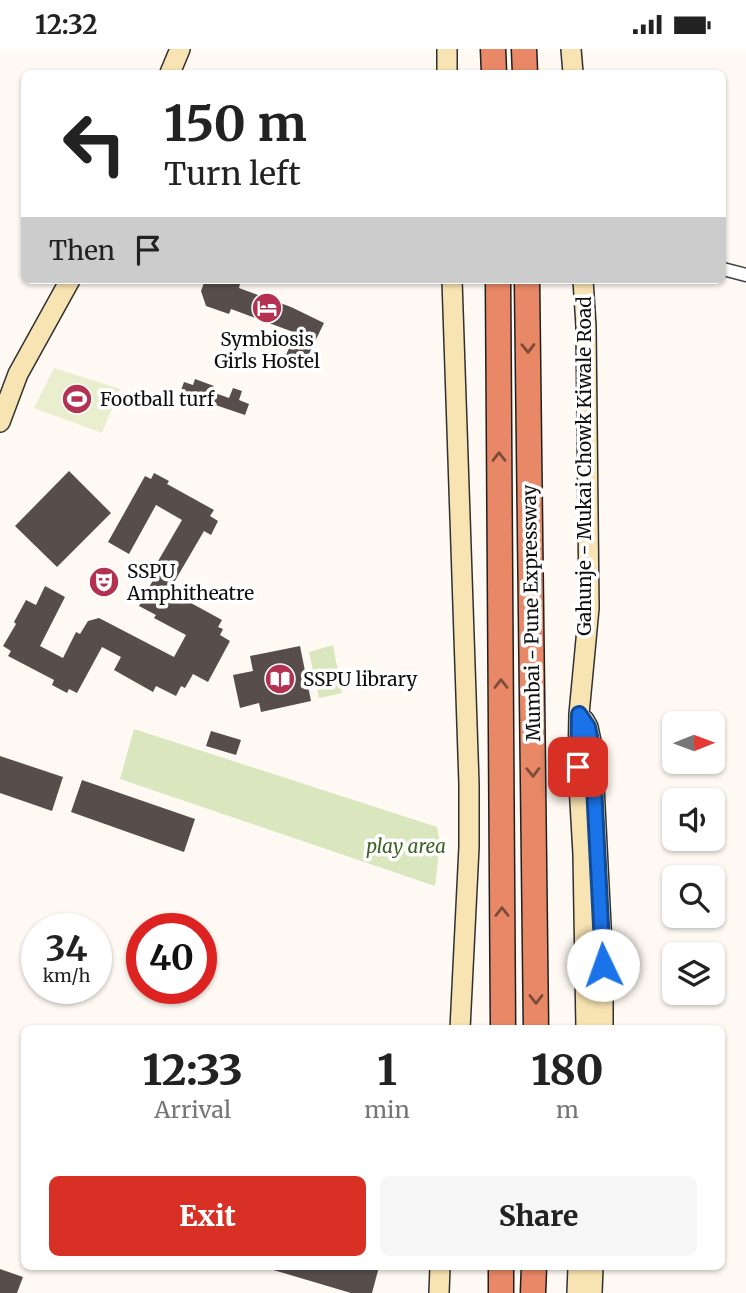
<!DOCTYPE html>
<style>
body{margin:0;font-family:Merriweather,serif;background:#f6f6f6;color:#222;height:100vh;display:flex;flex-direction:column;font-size:26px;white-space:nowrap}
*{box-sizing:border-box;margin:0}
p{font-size:23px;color:#767676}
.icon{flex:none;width:38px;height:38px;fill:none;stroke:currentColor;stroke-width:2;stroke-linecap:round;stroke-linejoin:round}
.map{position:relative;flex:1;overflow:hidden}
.drawer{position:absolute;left:21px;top:976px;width:704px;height:245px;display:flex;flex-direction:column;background:#fff;border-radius:10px;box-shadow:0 2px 5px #0004}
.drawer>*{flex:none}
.hud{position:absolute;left:21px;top:21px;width:705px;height:214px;border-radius:10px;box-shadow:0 2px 5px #0004;background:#fff;color:#222;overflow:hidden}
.needle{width:46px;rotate:89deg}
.fabs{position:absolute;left:662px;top:662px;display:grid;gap:14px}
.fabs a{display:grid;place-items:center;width:63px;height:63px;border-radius:10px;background:#fff;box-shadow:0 2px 5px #0004;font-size:35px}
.speed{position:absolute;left:21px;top:864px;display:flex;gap:14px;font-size:35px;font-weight:700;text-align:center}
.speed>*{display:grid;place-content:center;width:91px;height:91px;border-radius:50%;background:#fff;box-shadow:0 2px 5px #0004;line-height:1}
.speed small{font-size:18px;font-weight:400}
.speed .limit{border:10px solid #d22;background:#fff;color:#111}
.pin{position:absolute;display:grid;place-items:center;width:60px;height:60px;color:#fff;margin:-30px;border-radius:14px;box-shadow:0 4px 10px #0006}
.me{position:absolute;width:77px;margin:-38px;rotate:357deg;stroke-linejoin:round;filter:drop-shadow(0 0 5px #0008)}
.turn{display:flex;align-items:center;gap:24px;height:147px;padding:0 28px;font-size:32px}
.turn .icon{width:91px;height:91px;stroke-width:2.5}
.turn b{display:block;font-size:49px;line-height:60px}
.then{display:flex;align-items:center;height:66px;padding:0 28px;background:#0003;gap:14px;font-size:26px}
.eta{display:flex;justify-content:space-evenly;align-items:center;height:119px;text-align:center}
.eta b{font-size:42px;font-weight:800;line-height:49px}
.primary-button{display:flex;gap:14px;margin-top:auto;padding:14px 28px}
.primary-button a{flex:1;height:80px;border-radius:10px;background:#d93025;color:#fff;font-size:28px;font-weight:800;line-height:80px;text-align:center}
.primary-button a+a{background:#f6f6f6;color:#222}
.status{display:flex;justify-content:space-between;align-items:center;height:49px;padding:0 35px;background:#fff;direction:ltr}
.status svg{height:19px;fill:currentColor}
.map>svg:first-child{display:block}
.green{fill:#dae6be}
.pitch{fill:#e9eecf}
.building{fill:#574e4c}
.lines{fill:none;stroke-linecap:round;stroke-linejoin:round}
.street-casing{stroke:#424242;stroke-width:15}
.secondary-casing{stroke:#313131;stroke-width:22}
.highway-casing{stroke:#202020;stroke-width:27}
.street{stroke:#fff;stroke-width:12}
.secondary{stroke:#f8e3b2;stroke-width:19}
.highway{stroke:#e88866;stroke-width:24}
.oneway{stroke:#7c4c3a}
.route-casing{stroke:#114b97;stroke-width:18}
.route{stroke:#1a73e8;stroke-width:12}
.labels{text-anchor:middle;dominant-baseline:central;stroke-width:7;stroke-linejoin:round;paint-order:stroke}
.poi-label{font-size:19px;fill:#0f0f0f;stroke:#fff;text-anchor:start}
.street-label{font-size:19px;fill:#0f0f0f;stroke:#fff}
.park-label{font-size:19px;font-style:italic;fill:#3c6124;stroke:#fff}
</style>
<div class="status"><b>12:32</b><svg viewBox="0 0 49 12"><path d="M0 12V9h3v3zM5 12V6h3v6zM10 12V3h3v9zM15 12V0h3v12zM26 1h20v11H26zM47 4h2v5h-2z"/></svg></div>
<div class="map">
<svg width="746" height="1244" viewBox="0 0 746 1244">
<rect width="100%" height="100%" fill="#fef9f2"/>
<g class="green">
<polygon points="333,596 342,644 319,649 309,603"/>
<polygon points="134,680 437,778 440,794 435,837 120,730"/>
</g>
<polygon class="pitch" points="54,319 120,340 102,384 34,359"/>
<g class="building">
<polygon points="205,231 236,231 235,233 240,235 239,239 291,258 324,274 304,315 286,306 296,284 231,260 229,265 206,257 201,242"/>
<polygon points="195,330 214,337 212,343 229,349 233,339 242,342 239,351 249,355 245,366 180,344 184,333 193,336"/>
<polygon points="69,422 111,464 57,518 15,477"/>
<polygon points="154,424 169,432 167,435 214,461 210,467 218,472 211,486 204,482 169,542 222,571 218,578 223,580 220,586 230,592 208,633 193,625 185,639 181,637 176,647 156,637 153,643 114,621 121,608 102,598 77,644 69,640 67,644 52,636 54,631 8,607 11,602 3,597 16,575 14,573 26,551 36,556 45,537 65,548 40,597 63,609 76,583 80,585 88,572 99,569 174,608 186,586 154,569 156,566 139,557 158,522 154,519 182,471 156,456 129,505 108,493 145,427 151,430"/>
<polygon points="300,597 311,652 261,663 259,654 240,659 233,626 253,622 250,607"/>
<polygon points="211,682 241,691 236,706 206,697"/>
<polygon points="0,707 63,728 52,762 0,744"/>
<polygon points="82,731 195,770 184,803 71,763"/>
<polygon points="270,1218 379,1218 372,1244 351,1244 270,1220"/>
<polygon points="0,1220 23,1228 17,1244 0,1244"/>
</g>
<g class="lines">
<g class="street-casing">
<polyline id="street" points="723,220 746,226"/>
</g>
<g class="secondary-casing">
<g id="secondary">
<polyline points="447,0 447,24"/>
<polyline points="571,0 573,24"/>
<polyline points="170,24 180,0"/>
<polyline points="452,231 469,735 469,798 460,980"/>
<polyline points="583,231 586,277 589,559 579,665 578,718 583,805 586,980"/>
<polyline points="0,373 18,325 70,231"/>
<polyline points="584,671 588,678 592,697 603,916 603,980"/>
<polyline points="439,1244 440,1218"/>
<polyline points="577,1244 578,1218"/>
<polyline points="592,1244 593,1218"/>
</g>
</g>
<g class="highway-casing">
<g id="highway">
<polyline points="493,0 494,24"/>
<polyline points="524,0 525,24"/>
<polyline points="498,231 503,980"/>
<polyline points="527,231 536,980"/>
<polyline points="501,1244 501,1218"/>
<polyline points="533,1244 534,1218"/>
</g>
</g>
<use href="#street" class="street"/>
<use href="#secondary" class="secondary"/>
<use href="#highway" class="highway"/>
</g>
<defs><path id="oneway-chevron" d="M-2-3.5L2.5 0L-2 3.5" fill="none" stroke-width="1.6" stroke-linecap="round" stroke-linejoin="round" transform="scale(1.75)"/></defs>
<g class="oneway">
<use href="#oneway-chevron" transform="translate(528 299) rotate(89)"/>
<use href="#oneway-chevron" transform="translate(499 408) rotate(-90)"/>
<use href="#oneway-chevron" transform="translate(501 635) rotate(-90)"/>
<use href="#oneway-chevron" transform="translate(533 723) rotate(89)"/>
<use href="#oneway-chevron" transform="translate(502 863) rotate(-90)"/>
<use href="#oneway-chevron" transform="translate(536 950) rotate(90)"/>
</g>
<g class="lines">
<g class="route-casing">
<polyline id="route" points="578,718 579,665 588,678 592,697 603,916"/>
</g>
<use href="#route" class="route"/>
</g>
<defs>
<g id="hotel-disc" transform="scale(1.575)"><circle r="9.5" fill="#b33251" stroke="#fff"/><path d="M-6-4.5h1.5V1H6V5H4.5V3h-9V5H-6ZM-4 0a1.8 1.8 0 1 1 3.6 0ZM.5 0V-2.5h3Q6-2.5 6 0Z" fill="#fff"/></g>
<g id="stadium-disc" transform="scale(1.575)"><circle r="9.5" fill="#b33251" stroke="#fff"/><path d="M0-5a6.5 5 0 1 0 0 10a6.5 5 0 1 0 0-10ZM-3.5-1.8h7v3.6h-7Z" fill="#fff"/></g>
<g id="theatre-disc" transform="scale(1.575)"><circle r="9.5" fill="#b33251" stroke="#fff"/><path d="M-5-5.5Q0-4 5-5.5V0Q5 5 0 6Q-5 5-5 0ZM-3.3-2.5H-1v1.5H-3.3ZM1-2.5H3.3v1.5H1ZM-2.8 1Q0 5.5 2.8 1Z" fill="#fff"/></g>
<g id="library-disc" transform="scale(1.575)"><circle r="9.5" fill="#b33251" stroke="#fff"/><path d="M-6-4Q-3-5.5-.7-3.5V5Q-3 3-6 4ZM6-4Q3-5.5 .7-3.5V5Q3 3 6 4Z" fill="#fff"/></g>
</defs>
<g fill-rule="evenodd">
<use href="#hotel-disc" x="267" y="259"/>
<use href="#stadium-disc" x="77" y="350"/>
<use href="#theatre-disc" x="104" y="533"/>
<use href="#library-disc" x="280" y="630"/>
</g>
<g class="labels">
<g class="poi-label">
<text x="267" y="290" text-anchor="middle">Symbiosis<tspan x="267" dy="22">Girls Hostel</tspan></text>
<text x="100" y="350">Football turf</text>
<text x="127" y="522">SSPU<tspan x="127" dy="22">Amphitheatre</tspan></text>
<text x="303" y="630">SSPU library</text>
</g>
<g class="street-label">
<text transform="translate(584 417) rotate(-90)">Gahunje - Mukai Chowk Kiwale Road</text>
<text transform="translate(531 564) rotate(-91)">Mumbai - Pune Expressway</text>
</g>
<g class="park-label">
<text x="406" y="797">play area</text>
</g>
</g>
</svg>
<div class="fabs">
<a><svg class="needle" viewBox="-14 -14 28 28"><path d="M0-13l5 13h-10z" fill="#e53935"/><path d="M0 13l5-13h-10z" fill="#767676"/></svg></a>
<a><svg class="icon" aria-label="sound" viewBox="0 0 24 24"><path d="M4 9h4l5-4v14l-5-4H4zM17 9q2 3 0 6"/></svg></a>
<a><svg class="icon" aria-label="search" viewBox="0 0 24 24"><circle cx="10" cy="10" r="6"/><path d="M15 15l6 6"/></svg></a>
<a><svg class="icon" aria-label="layers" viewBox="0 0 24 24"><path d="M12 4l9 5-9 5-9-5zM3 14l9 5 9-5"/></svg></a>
</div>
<div class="speed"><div>34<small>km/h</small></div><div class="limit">40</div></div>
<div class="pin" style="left:578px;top:718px;background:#d93025"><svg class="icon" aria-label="arrive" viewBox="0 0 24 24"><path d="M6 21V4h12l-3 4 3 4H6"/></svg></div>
<svg class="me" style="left:603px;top:916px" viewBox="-20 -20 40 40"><circle r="19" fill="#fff"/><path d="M0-13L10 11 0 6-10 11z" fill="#1a73e8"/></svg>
<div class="hud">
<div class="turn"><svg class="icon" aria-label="left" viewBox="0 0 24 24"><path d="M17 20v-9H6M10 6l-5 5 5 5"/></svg><div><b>150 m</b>Turn left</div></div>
<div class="then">Then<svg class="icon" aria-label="arrive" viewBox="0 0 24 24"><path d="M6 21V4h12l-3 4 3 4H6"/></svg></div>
</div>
<section class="drawer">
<div class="eta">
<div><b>12:33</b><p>Arrival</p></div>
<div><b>1</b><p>min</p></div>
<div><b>180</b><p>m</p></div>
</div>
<div class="primary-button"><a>Exit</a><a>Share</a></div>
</section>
</div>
